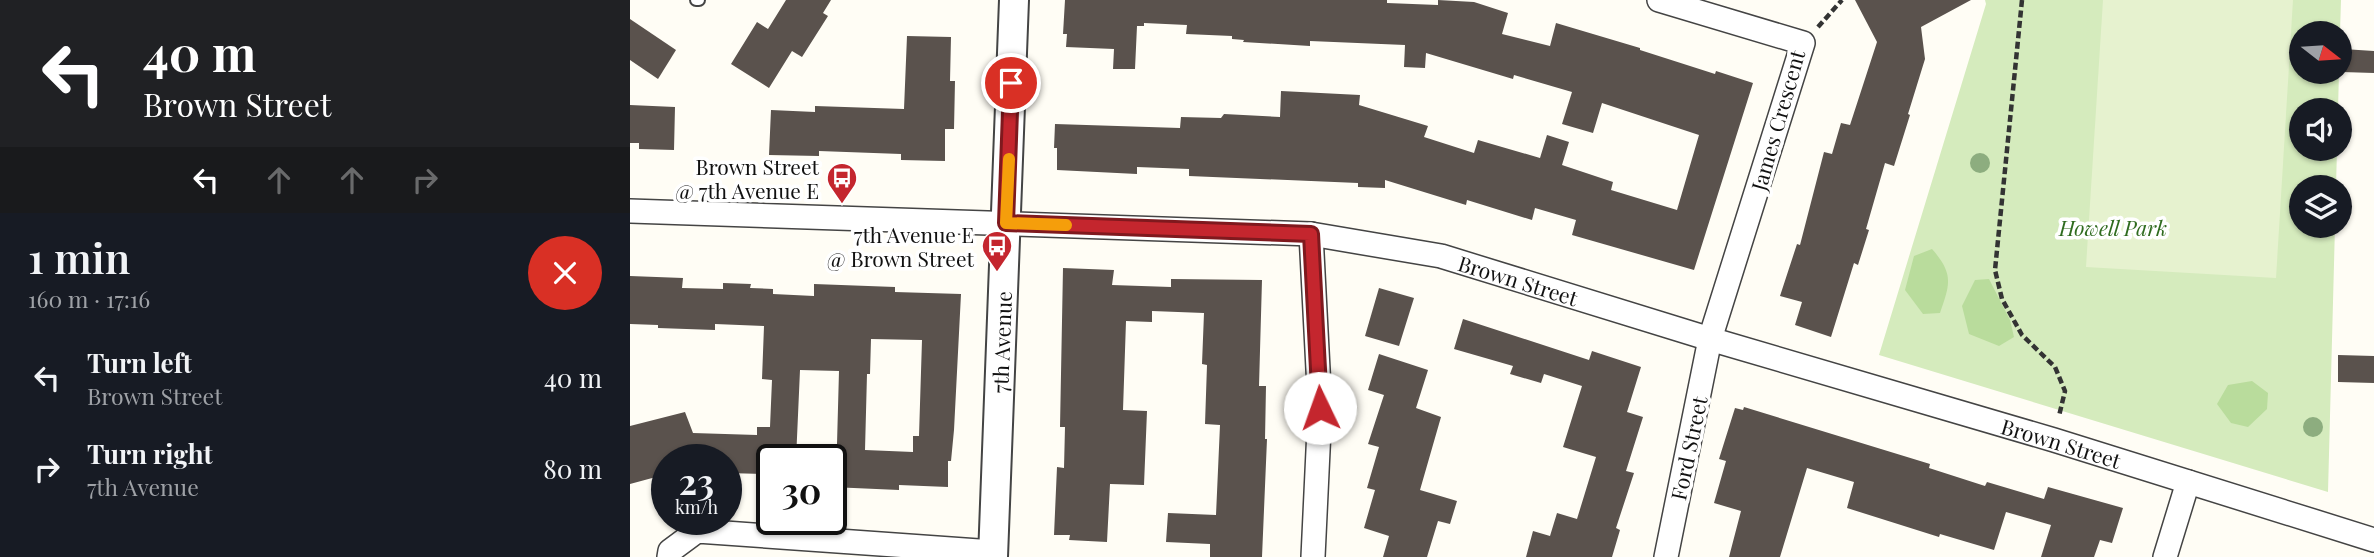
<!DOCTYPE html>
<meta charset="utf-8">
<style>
body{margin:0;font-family:"Playfair Display",serif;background:#20242c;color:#f1f3f6;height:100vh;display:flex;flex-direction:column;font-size:26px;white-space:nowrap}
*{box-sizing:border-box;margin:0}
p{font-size:23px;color:#9ea1a6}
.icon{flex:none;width:38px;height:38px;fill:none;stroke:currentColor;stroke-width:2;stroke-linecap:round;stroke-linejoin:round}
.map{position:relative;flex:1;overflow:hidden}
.details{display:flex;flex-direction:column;background:#171b24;width:630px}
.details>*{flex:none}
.guide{background:#202124;color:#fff;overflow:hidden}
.needle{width:46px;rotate:107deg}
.controls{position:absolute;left:1659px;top:21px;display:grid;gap:14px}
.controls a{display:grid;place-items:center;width:63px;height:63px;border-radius:50%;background:#171b24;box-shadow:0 2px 5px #0004;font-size:35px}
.speed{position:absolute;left:21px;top:444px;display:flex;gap:14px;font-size:35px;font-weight:700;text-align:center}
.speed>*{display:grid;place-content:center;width:91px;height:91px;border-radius:50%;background:#171b24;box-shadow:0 2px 5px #0004;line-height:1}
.speed small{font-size:18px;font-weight:400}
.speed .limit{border:4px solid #111;border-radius:10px;background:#fff;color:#111}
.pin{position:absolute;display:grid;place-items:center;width:60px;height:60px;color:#fff;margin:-30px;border:4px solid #fff;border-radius:50%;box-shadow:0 2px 7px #0007}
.me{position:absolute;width:77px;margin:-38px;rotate:357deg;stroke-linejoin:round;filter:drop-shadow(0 0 5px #0008)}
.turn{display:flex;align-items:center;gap:24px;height:147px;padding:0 28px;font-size:32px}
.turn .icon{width:91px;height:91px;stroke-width:2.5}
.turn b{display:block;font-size:49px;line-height:60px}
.lanes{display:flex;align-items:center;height:66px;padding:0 28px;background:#0003;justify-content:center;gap:35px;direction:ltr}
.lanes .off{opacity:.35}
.round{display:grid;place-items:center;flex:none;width:74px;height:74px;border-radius:37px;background:#20242c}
.head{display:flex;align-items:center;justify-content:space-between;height:119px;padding:0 28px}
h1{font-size:42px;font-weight:600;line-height:52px}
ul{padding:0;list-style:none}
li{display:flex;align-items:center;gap:21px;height:91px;padding:0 28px}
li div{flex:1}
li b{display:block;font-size:26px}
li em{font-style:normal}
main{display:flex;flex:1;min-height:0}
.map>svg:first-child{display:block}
.green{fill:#d5ebbd}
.forest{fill:#b9dc9c}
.pitch{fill:#e6f2cf}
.building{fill:#5a524d;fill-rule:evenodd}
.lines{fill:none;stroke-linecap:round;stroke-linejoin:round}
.service-casing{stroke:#444;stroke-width:14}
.minor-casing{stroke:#444;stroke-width:26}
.tertiary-casing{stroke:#444;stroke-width:32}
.path{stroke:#333;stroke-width:4.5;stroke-dasharray:7 3.5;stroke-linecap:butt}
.service{stroke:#fff;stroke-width:10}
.minor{stroke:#fff;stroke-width:23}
.tertiary{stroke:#fff;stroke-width:28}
.tree{fill:#8dad7f}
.route-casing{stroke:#7f191e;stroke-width:18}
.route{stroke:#c4262e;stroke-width:12}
.slow{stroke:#f59e0b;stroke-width:12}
.labels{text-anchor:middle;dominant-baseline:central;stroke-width:7;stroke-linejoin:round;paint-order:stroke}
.street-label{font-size:21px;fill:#111;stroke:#fff}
.poi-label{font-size:21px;fill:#111;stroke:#fff;text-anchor:end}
.park-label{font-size:21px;font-style:italic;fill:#2f6b1f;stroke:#fff}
</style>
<main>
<section class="details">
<div class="guide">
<div class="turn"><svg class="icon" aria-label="left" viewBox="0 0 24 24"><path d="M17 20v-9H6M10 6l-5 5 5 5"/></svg><div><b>40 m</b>Brown Street</div></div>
<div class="lanes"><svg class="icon" aria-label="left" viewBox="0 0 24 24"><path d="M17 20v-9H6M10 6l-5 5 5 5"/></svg><svg class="icon off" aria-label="ahead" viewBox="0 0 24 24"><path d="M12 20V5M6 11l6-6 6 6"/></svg><svg class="icon off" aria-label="ahead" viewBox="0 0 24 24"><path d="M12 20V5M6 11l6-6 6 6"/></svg><svg class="icon off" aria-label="right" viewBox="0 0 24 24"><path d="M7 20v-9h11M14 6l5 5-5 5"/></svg></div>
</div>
<div class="head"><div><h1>1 min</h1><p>160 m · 17:16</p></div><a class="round" style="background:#d93025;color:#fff"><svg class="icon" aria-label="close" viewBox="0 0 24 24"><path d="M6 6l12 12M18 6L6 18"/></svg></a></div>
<ul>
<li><svg class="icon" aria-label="left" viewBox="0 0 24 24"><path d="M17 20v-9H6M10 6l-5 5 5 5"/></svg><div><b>Turn left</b><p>Brown Street</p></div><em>40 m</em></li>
<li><svg class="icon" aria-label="right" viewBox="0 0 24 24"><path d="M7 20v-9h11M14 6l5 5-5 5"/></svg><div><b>Turn right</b><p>7th Avenue</p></div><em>80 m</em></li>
</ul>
</section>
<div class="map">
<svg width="1744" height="557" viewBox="0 0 1744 557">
<rect width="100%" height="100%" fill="#fffdf5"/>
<polygon class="green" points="1355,0 1711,0 1710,33 1671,33 1671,72 1709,72 1708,110 1671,110 1671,149 1707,149 1706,187 1671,187 1671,226 1705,226 1698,492 1249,355 1356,4"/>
<g class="forest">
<path d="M1302 249C1324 274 1320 284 1310 313L1293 314 1275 290 1284 256Z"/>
<polygon points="1359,279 1380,320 1384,337 1369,346 1339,334 1332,306 1345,280"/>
<polygon points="1622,381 1638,393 1637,409 1618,427 1601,423 1587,404 1598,385"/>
</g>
<polygon class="pitch" points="1473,0 1663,0 1646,278 1456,267"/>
<g class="building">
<polygon points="156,0 201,0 193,13 198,16 172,57 162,51 139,88 101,64 127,22 138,29"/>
<polygon points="435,0 757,0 757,3 808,5 808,0 844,2 878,13 872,34 920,46 926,23 1010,48 1010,50 1085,74 1086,71 1123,83 1064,270 942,235 946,220 905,208 902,220 837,200 836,205 755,180 755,188 728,187 728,183 559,176 559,169 507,167 507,174 427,170 427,148 424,148 425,124 550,128 551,117 591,118 594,114 650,117 651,91 730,95 729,105 798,126 794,137 844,153 848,140 910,158 917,135 939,142 932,165 983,182 981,190 1047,210 1069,135 972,103 963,133 932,124 942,92 884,75 883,79 796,53 795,68 774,67 775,45 680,41 680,46 613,42 614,40 602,39 602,36 556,34 557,25 514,23 514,26 507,26 505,69 483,69 484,49 436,47 437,34 433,34"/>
<polygon points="1225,0 1341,0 1291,27 1295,59 1278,114 1280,115 1264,166 1255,163 1236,229 1239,230 1228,265 1224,263 1201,337 1165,325 1172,302 1150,296 1167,244 1170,245 1194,152 1202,154 1211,123 1220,125 1247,42"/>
<polygon points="0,19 46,50 28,79 0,60"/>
<polygon points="277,36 321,37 320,81 325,81 324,129 315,129 315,161 271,160 271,154 189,151 189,156 139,155 141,110 185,112 185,106 274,109"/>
<polygon points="1713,49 1744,51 1744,73 1712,72"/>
<polygon points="0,105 45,107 44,150 9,149 9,143 0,143"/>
<polygon points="433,268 484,270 482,285 541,287 541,279 632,280 629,386 636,386 635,439 637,439 632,557 580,557 580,544 536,542 538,513 586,515 590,425 575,424 577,365 572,364 574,313 522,311 522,322 496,321 493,410 517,411 514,485 480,484 477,542 439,540 440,535 424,535 427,467 434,468 435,427 430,427"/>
<path d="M0 276 53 278 52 288 93 289V283L121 284 120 288 143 289V294L184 296V284L265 287V292L331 294 324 430 321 461H318V487L269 485V490L201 487V444H207L209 371 170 370 166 460H136L135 474 96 473V460H37V474L0 484V426L55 412 63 433 127 435V427H140L142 380 132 379 134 326 85 324V330L28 328V325L0 324ZM241 339 292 340 289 436H283V452L235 450 237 374H240Z"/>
<polygon points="749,288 784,298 769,346 735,336"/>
<polygon points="833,319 959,360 962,351 1011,367 997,412 1013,417 996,471 1004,473 986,528 990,530 982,557 896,557 903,531 920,536 927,513 947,519 966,457 933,447 952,386 914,374 911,383 880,374 883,366 824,349"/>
<polygon points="749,354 798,370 786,408 811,417 790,490 827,501 820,524 808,521 797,557 753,557 759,536 734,528 745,490 737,488 749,447 738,444 754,395 738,390"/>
<polygon points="1708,355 1744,356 1744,383 1708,382"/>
<polygon points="1114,407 1300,464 1299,468 1355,486 1357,482 1414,499 1418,487 1493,508 1482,543 1470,540 1464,557 1411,557 1421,525 1376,512 1364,550 1310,534 1309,537 1217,508 1224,482 1177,468 1150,557 1099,557 1111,511 1084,503 1096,461 1089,459 1105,408 1113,410"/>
</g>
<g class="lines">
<g class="service-casing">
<polyline id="service" points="66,0 69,0"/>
</g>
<g class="minor-casing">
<g id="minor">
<polyline points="1029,0 1173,43 1080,339 1036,557"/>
<path id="s1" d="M0 211 681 234 811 256 1080 339 1424 440 1744 540"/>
<polyline points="681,234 690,408 683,557"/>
<polyline points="39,557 40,551 67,531 363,552"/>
<polyline points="1535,557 1558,482"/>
</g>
</g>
<g class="tertiary-casing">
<g id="tertiary">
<path id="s2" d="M363 557 384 0"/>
</g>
</g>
<g class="path">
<polyline points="1392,0 1365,270 1372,299 1392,335 1425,367 1435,391 1429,416"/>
<polyline points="1188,27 1212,0"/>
</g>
<use href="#service" class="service"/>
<use href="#minor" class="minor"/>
<use href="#tertiary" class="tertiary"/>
</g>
<g class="tree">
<circle cx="1350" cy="163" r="10"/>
<circle cx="1683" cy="427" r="10"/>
</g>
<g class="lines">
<g class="route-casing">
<polyline id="route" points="381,83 376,223 681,234 690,408"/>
</g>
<use href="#route" class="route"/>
<polyline class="slow" points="379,159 376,223 436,225"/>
</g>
<defs>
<g id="bus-pin" transform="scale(1.575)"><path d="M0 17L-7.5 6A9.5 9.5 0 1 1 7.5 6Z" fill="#c4262e" stroke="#fff"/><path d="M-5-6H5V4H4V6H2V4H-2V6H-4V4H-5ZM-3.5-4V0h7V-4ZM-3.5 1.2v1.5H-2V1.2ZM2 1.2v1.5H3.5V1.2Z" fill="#fff"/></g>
</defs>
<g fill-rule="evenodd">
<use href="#bus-pin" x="212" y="178"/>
<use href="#bus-pin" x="367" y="246"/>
</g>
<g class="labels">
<g class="street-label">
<text transform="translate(1147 120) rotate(-74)">James Crescent</text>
<text stroke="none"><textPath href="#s1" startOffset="894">Brown Street</textPath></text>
<text stroke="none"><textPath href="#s2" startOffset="215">7th Avenue</textPath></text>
<text stroke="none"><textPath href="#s1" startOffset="1461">Brown Street</textPath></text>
<text transform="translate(1058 448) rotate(-78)">Ford Street</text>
</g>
<g class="poi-label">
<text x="189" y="166">Brown Street<tspan x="189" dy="24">@ 7th Avenue E</tspan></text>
<text x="344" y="234">7th Avenue E<tspan x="344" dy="24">@ Brown Street</tspan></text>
</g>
<g class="park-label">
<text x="1483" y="227">Howell Park</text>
</g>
</g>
</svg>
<div class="controls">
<a><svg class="needle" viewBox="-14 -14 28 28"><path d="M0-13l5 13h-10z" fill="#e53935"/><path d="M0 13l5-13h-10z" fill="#9ea1a6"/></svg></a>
<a><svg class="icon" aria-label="sound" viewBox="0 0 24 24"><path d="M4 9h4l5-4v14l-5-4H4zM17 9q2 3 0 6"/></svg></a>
<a><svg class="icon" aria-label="layers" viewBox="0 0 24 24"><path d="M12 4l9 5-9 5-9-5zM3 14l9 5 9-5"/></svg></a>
</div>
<div class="speed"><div>23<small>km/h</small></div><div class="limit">30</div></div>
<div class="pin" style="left:381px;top:83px;background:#d93025"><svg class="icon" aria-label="arrive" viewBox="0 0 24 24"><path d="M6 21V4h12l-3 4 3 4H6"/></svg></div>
<svg class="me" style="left:690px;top:408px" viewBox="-20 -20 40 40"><circle r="19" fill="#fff"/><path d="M0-13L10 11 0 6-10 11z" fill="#c4262e"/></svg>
</div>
</main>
